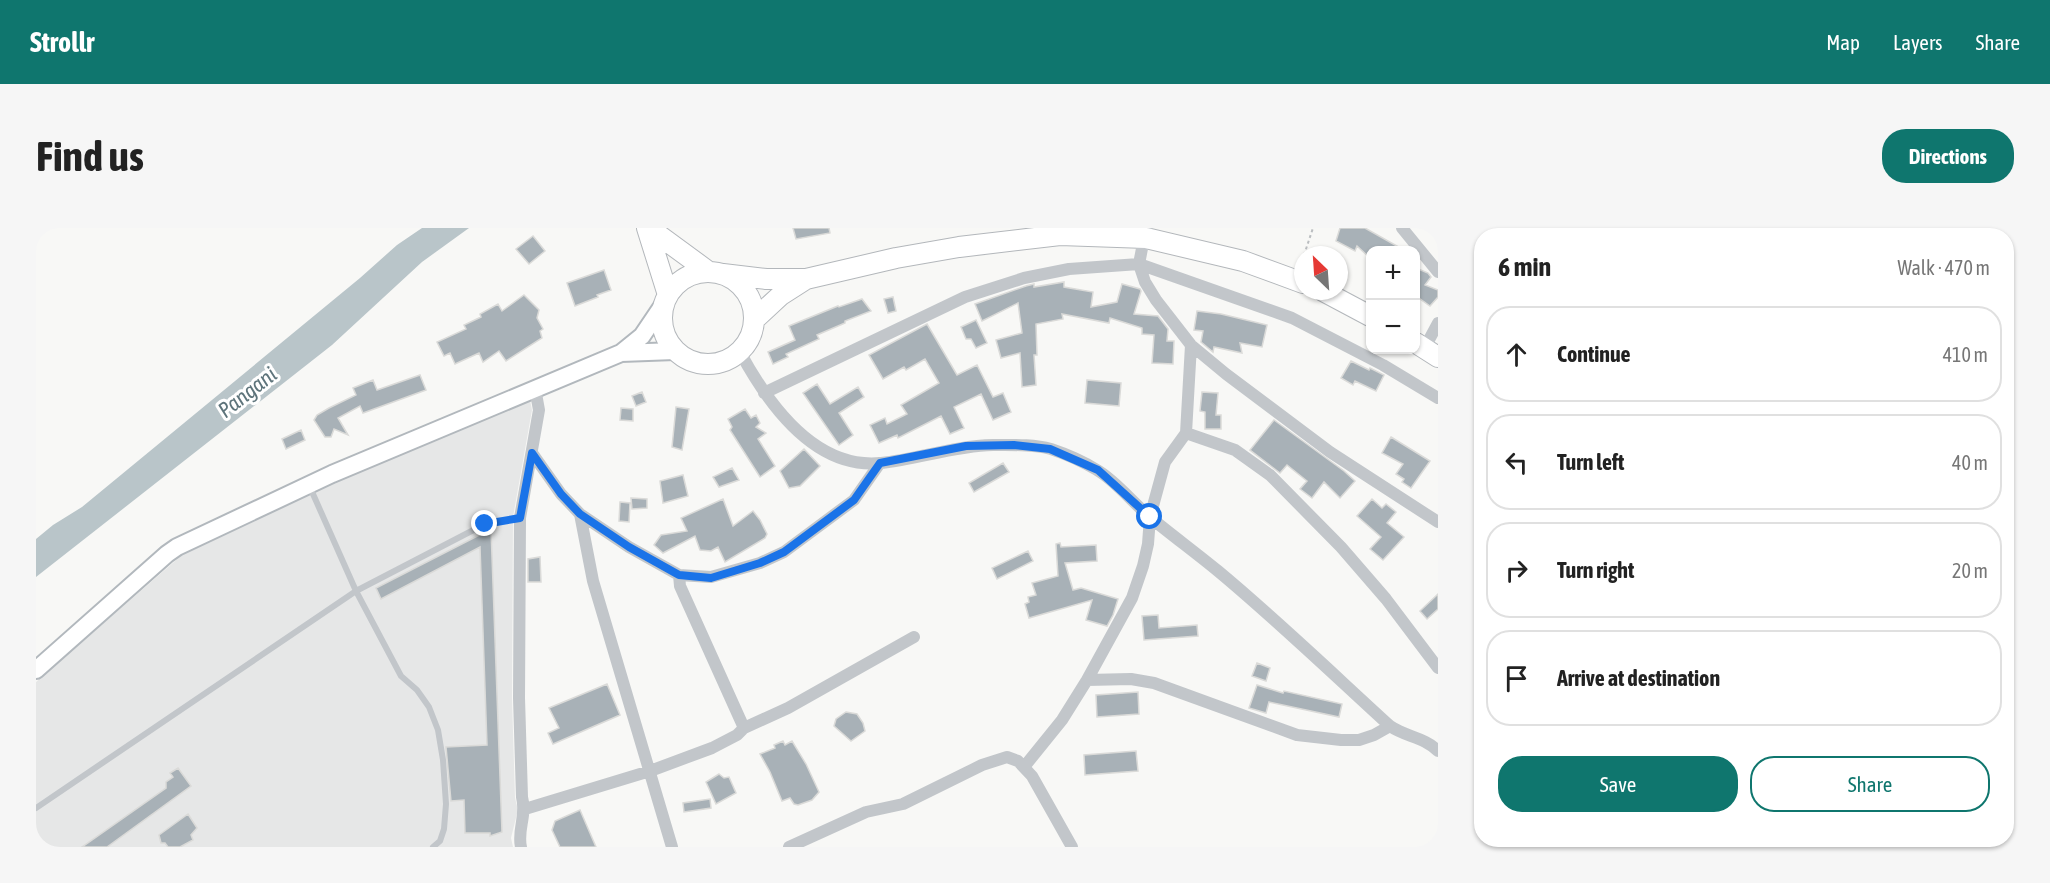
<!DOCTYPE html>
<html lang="en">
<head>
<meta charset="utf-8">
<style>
	body { margin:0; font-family:"Asap Condensed",sans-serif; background:#f6f6f6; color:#222 }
	.controls { position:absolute; right:18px; top:18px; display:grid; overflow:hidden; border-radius:12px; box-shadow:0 2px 4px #0004 }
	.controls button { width:54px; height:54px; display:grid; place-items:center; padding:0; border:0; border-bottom:2px solid #e0e0e0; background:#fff; color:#222; font:30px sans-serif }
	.compass { position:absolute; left:1258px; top:18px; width:54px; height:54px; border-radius:50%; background:#fff; box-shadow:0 2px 4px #0004; rotate:335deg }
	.stop { position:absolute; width:18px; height:18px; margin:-14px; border:4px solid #1a73e8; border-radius:50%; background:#fff }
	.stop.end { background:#1a73e8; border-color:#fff; box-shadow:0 2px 6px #0008 }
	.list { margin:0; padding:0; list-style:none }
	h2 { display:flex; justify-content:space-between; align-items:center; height:78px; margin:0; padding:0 24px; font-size:26px }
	h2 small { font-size:20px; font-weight:400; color:#767676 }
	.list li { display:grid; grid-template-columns:39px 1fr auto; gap:18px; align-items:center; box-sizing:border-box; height:96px; margin:0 12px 12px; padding:0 12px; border:2px solid #e0e0e0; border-radius:24px }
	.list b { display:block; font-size:22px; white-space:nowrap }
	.list em { font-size:20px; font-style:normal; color:#767676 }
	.actions { display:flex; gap:12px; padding:18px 24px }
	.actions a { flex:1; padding:14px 0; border:2px solid #0f766e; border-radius:24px; text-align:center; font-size:21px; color:#0f766e }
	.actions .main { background:#0f766e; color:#fff }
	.icon { flex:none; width:33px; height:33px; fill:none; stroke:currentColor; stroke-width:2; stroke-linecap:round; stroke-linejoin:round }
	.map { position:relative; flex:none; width:1402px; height:619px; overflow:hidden; border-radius:24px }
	header { display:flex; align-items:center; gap:36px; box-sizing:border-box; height:84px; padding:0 30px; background:#0f766e; color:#fff }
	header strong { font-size:28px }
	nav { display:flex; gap:33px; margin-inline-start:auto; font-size:21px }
	.intro { display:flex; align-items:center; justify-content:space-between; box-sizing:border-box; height:144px; padding:0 36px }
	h1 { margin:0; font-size:42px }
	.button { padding:15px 27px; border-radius:24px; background:#0f766e; color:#fff; font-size:21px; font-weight:700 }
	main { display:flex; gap:36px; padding:0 36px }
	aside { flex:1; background:#fff; border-radius:24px; box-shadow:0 2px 4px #0004 }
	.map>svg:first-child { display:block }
</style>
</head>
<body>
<header>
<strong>Strollr</strong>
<nav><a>Map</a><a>Layers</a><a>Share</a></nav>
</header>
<div class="intro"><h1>Find us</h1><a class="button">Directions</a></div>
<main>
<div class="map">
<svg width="1402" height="619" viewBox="0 0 1402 619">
	<rect width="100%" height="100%" fill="#f8f8f6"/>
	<!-- built -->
	<path fill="#e6e7e7" d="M494 172 496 182 477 289 476 470 479 570 482 582 475 610 477 619H0V454L146 327 300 254Z"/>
	<!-- water -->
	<path fill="#b9c5c9" d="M386 0H433L386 34 296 117 0 349V311L17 297 46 279 324 50 361 17Z"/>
	<!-- building -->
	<path fill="#a8b1b7" stroke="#dadad8" stroke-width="1.5" d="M757 0H793L794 5 760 11Z
		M1304 0H1329L1368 22H1335V31L1321 18 1319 23 1300 13Z
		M497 8 509 23 493 36 480 21Z
		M1380 40 1392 45 1395 49 1389 57 1402 62V69L1394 78 1380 68Z
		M568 42 575 62 561 67 562 69 539 78 531 55Z
		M1028 54V59L1057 64 1055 79 1081 74 1086 56 1104 61 1105 63 1098 86 1122 88 1132 101 1131 113H1138L1137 136 1116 135 1118 107 1106 106V100L1074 90 1073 95 1026 86 1027 91 1000 96 1001 127H998L1000 157 986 159 984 125 965 130 960 112 986 105 982 75 946 93 939 76 990 58 998 56V59Z
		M488 67 503 82 501 90 507 101 504 103 506 110 470 133 463 123 447 134 443 125 419 136 414 125 408 128 401 114 430 101 428 97 445 89 444 86 462 76 466 83Z
		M857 69 860 83 852 85 848 71Z
		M826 71 835 83 809 93V95L781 107 783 111 750 126 752 129 737 136 732 124 759 112 753 98 802 78 803 79Z
		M1161 83 1185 86 1231 97 1226 119 1204 115 1206 125 1178 119 1177 124 1165 114 1167 103 1158 102Z
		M940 92 951 115 940 120 935 111H930L925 99Z
		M891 96 921 147 941 137 957 169 967 165 975 184 957 192 945 166 918 179 928 200 914 206 905 188 862 210 861 207 843 215 834 197 849 190 851 196 871 186 865 177 903 155 889 131 870 142 868 139 847 151 833 127Z
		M1315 133 1333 142 1334 140 1348 147 1340 163 1319 153 1317 157 1305 150Z
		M384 147 390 162 327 185 324 178 302 190 312 207 298 201 295 209H289L278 192 281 187 293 180 320 167 317 160 337 152 341 162Z
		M1051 152 1085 155 1083 178 1049 175Z
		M781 156 794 176 822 159 828 169 803 185 817 207 803 217 767 165Z
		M606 164 610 174 600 178 596 168Z
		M1166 164 1182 165 1180 187H1185V201H1169V184L1164 183Z
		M640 179 653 181 646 222 636 219Z
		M585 180 597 181V193L584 192Z
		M709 181 715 190 720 187 724 195 720 199 730 205 722 211 739 238 724 249 694 202 696 199 692 191Z
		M1238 192 1308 243 1319 253 1304 270 1288 254 1276 270 1264 261 1271 253 1251 237 1244 245 1214 222Z
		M265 202 269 212 250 221 246 211Z
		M1355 209 1394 233 1375 260 1366 254 1368 251 1360 246 1367 236 1346 225Z
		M768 221 784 238 764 258 753 260 744 243Z
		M967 235 973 244 938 264 933 255Z
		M696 240 703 252 683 259 677 249Z
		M647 247 652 268 627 275 624 253Z
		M595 270 611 271V280L596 281Z
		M687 271 697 298 717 283 724 292 731 306 729 310 689 334 682 319 675 323 664 322 659 308 627 325 618 317 625 307 651 303 645 290Z
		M1336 271 1346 280 1350 276 1360 284 1351 295 1368 309 1347 332 1334 321 1345 309 1321 288Z
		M584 274 594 275 593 294 583 293Z
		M455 301 466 604 454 608V605H429L428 572 415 573 410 519 451 517 444 319 345 371 340 360Z
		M1024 315 1025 319 1060 317 1061 333 1029 335 1037 362 1045 360 1082 371 1077 387 1071 398 1050 392 1056 372 993 390 989 376 993 374 992 369 1000 367 996 355 1022 348 1020 316Z
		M992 323 997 333 961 351 956 340Z
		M504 329 505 354H492V331Z
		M1402 366V381L1391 391 1384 383Z
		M1122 387 1123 400 1161 397 1162 408 1108 412 1106 388Z
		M1221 435 1234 440 1230 453 1216 448Z
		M571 456 584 487 517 516 512 505 523 500 513 480Z
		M1221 457 1247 465 1248 463 1306 476 1303 489 1233 474 1230 485 1213 480Z
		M1102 464 1103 486 1061 489 1060 467Z
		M810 484 821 486 827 495 829 503 815 513 798 498 800 491Z
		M747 513 749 517 756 513 770 536 783 564 776 572 762 577 758 576 754 570 746 573 734 544 724 526 739 520 738 517Z
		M1100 523 1102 543 1049 547 1048 527Z
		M142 540 155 558 71 619H46L130 560V554L137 549 134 545Z
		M683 546 688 550 693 549 700 565 680 576 670 554Z
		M674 571 675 580 648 584 647 575Z
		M544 582 560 619H524L516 602 519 593Z
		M152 586 161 600 155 607 157 612 144 619H132L129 615H125L123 607Z"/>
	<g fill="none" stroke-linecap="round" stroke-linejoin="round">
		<defs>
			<path id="secondary" d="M585 125 639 123
				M0 442 131 326 141 319 296 246 585 125 606 108 629 74"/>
			<path id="trunk" d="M611 0 632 67
				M613 0 673 44
				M626 90a46 46 0 1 1 92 0a46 46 0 1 1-92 0Z
				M687 46 730 51H770L860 30 923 19 1024 7 1110 10 1207 33 1267 55
				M1287 63 1334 88
				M718 92 745 67 770 51
				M1380 115 1402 129"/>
		</defs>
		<!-- secondary casing -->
		<use href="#secondary" stroke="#b2b8bd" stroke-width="20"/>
		<!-- trunk casing -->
		<use href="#trunk" stroke="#b3b7bb" stroke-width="22"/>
		<!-- path -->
		<path stroke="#babdc0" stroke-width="2" stroke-dasharray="3 3" stroke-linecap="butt" d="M1268 27 1277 0"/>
		<!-- service -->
		<path stroke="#c2c6ca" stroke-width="6" d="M0 580 320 363 273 257
			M397 619 404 613 408 601 410 576 407 532 402 502 393 479 381 462 365 448 320 363 449 296 483 290"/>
		<!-- minor -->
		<path stroke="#c2c6ca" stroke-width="12" d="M1110 0 1103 36 1109 54 1120 72 1155 117 1190 146 1294 224 1402 294
			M1366 0 1402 44
			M1388 121 1402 95
			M704 124C731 174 778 242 845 235 883 231 917 218 957 217 975 217 997 216 1015 221 1030 226 1048 234 1061 242 1079 252 1098 276 1115 290 1137 308 1160 325 1182 343 1241 392 1297 446 1354 498 1370 509 1388 509 1402 523
			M728 165 929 69 988 50 1033 41 1103 36 1256 90 1347 137 1402 170
			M1150 205 1155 117
			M496 225 525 266 544 286 593 319 643 347 675 349 724 335 748 324 818 272 844 235
			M544 286 557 353 636 619
			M643 347 644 358 708 500
			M1051 452 1095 451 1118 455 1261 507 1305 512H1323L1338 507 1354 498
			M988 539 1026 492 1051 452 1096 370 1107 338 1112 316 1114 289 1129 234 1150 205 1199 222 1234 247 1305 319 1350 371 1402 440
			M489 581 614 543 676 520 701 507 708 500 752 480 878 409
			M485 619C481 601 491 589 486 569L483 470 484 290 503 182 499 160
			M753 619 830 584 867 576 946 537 971 529 982 533 996 548 1036 619"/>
		<!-- secondary -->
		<use href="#secondary" stroke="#fff" stroke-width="16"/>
		<!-- trunk -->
		<use href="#trunk" stroke="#fff" stroke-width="20"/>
	</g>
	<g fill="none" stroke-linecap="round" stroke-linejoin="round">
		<!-- route -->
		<path stroke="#1a73e8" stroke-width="8" d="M449 296 484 290 496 225 525 266 544 286 593 319 643 347 675 350 724 335 748 324 818 272 844 235 930 218 978 217 1014 221 1062 242 1114 289"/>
	</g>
	<g text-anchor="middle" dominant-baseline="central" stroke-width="6" stroke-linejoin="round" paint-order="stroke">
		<!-- water labels -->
		<g font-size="22" font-style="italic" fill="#5e747b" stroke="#fff">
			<text transform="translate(211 164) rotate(-38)">Pangani</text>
		</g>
	</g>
</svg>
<div class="controls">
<button>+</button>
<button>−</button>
</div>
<svg class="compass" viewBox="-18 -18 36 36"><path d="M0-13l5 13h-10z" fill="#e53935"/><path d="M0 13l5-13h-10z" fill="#767676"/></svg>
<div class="stop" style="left:1114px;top:289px"></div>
<div class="stop end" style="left:449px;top:296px"></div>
</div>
<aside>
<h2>6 min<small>Walk · 470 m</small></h2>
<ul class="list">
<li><svg class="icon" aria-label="ahead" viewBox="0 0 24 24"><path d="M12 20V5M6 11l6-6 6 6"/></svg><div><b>Continue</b></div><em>410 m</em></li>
<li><svg class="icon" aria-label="left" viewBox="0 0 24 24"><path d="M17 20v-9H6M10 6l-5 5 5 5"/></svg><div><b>Turn left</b></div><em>40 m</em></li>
<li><svg class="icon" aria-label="right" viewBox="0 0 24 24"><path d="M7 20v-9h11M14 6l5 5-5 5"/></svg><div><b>Turn right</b></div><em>20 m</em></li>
<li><svg class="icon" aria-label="arrive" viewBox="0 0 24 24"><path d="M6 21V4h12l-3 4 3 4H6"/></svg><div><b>Arrive at destination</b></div></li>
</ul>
<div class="actions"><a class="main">Save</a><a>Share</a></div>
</aside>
</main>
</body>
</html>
